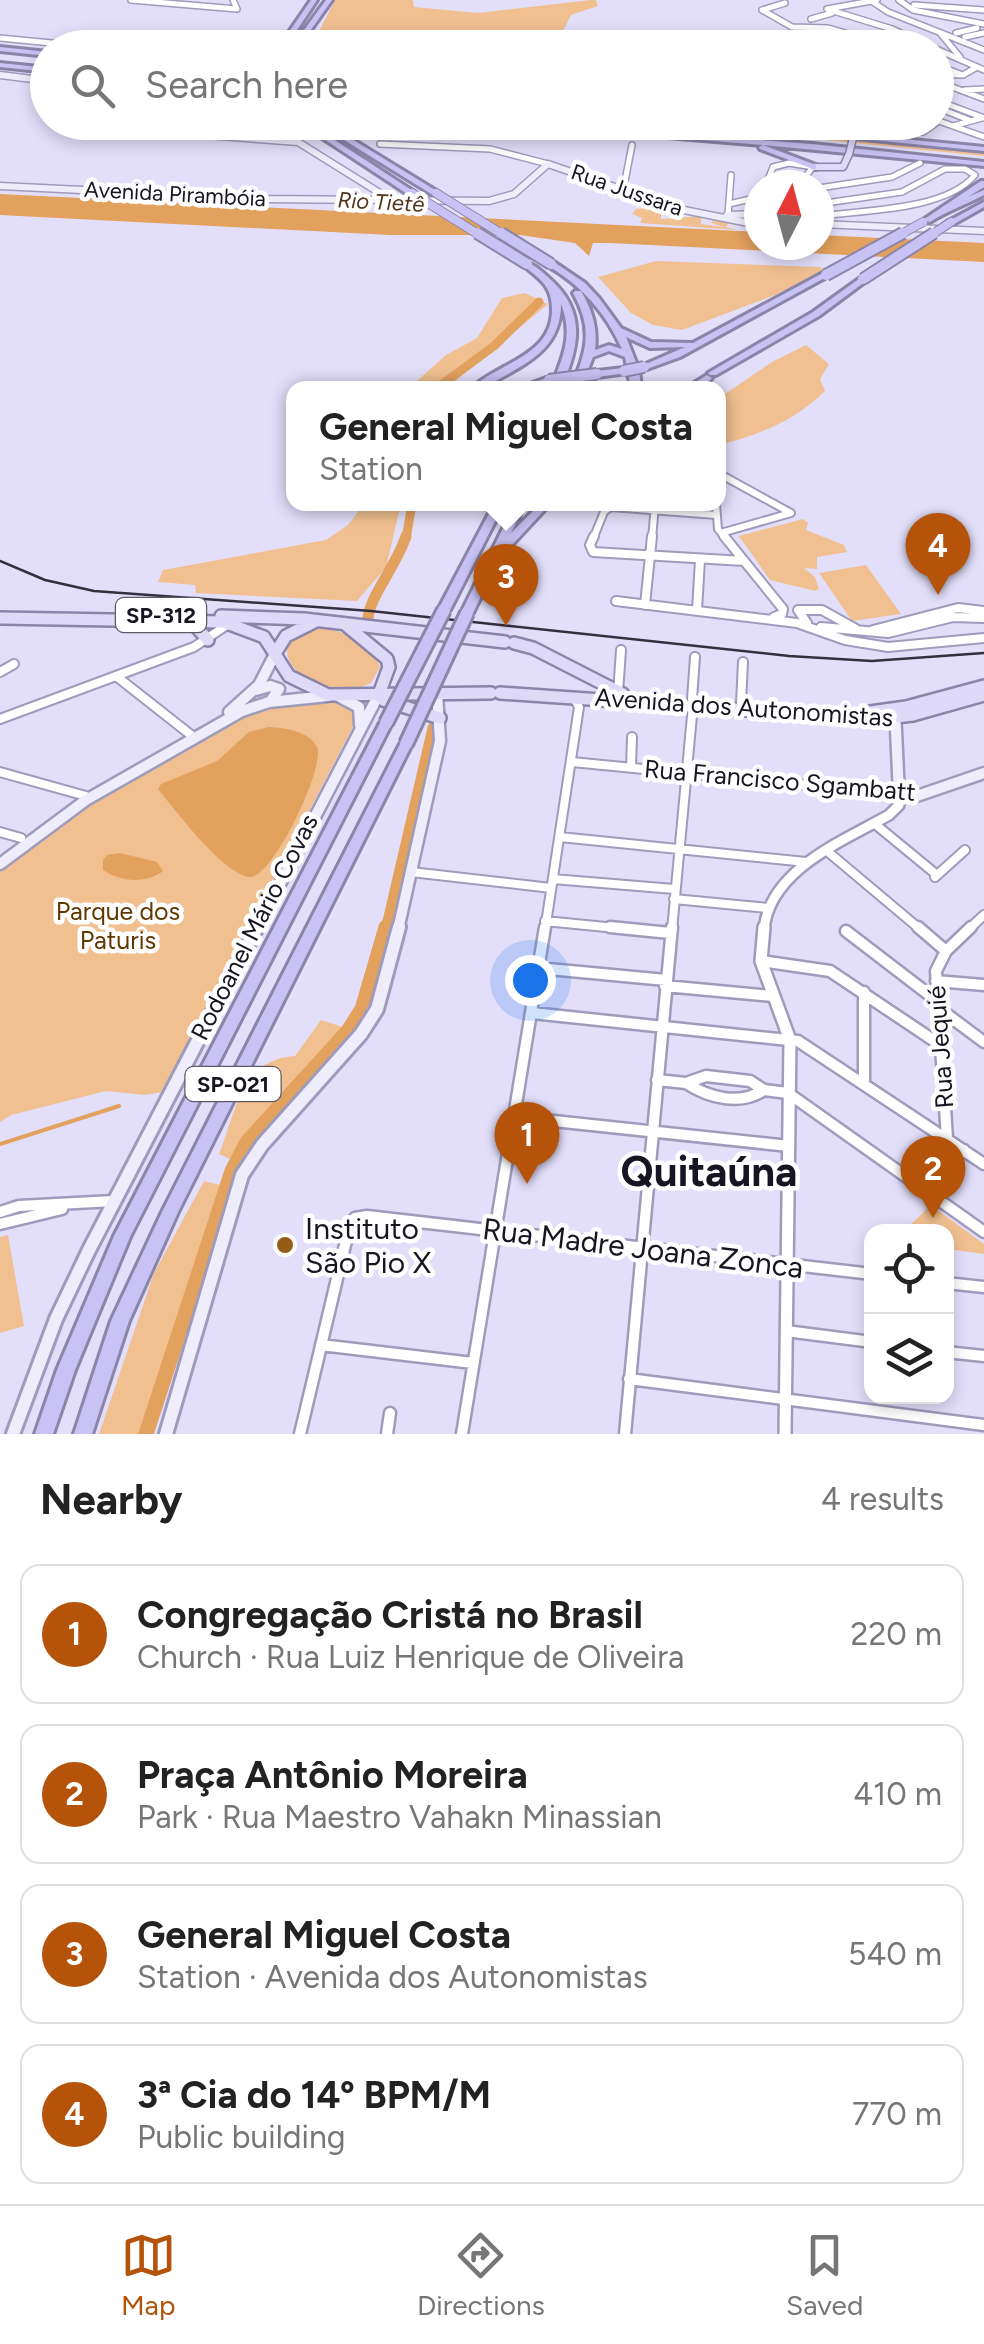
<!DOCTYPE html>
<html lang="en">
<head>
<meta charset="utf-8">
<style>
	body { margin:0; font-family:Figtree,sans-serif; background:#f6f6f6; color:#222 }
	.controls { position:absolute; right:30px; bottom:30px; display:grid; overflow:hidden; border-radius:20px; box-shadow:0 5px 15px #0003 }
	.controls button { width:90px; height:90px; display:grid; place-items:center; padding:0; border:0; border-bottom:2px solid #e0e0e0; background:#fff; color:#222; font:50px sans-serif }
	.compass { position:absolute; left:744px; top:170px; width:90px; height:90px; border-radius:50%; background:#fff; box-shadow:0 5px 15px #0003; rotate:6deg }
	.you { position:absolute; left:530px; top:980px; width:35px; height:35px; margin:-25px; border:8px solid #fff; border-radius:50%; background:#1a73e8; box-shadow:0 0 0 15px #1a73e833 }
	.badge { display:grid; place-items:center; width:65px; height:65px; border-radius:50%; background:#b45309; color:#fff; font-size:32px; font-weight:700 }
	.pin { position:absolute; translate:-50% -82px; filter:drop-shadow(0 2px 5px #0008) }
	.pin::after { content:''; position:absolute; top:52px; width:35px; height:30px; background:inherit; clip-path:polygon(0 0,100% 0,50% 100%) }
	.popup { position:absolute; left:286px; top:381px; width:440px; height:130px; box-sizing:border-box; display:grid; place-content:center; border-radius:20px; background:#fff; filter:drop-shadow(0 2px 8px #0005); font-size:32px; white-space:nowrap; color:#767676 }
	.popup b { font-size:38px; color:#222 }
	.popup::after { content:''; position:absolute; left:50%; top:100%; margin-left:-20px; border:20px solid transparent; border-top-color:#fff }
	.list { margin:0; padding:0; list-style:none }
	h2 { display:flex; justify-content:space-between; align-items:center; height:130px; margin:0; padding:0 40px; font-size:42px }
	h2 small { font-size:32px; font-weight:400; color:#767676 }
	.list li { display:grid; grid-template-columns:65px 1fr auto; gap:30px; align-items:center; box-sizing:border-box; height:140px; margin:0 20px 20px; padding:0 20px; border:2px solid #e0e0e0; border-radius:20px }
	.list b { display:block; font-size:38px; white-space:nowrap }
	.list p { margin:0; font-size:32px; white-space:nowrap; color:#767676 }
	.list em { font-size:32px; font-style:normal; color:#767676 }
	.icon { flex:none; width:55px; height:55px; fill:none; stroke:currentColor; stroke-width:2; stroke-linecap:round; stroke-linejoin:round }
	.map { position:relative; flex:none; width:984px; height:1434px; overflow:hidden }
	.search { position:absolute; background:#fff; box-shadow:0 5px 15px #0003; left:30px; right:30px; top:30px; height:110px; display:flex; align-items:center; gap:25px; box-sizing:border-box; padding:0 35px; border-radius:55px; color:#767676; font-size:38px }
	.sheet { height:770px; background:#fff }
	nav { display:flex; justify-content:space-around; align-items:center; box-sizing:border-box; height:140px; border-top:2px solid #e0e0e0; background:#fff; font-size:28px; color:#767676 }
	nav a { display:grid; justify-items:center; gap:5px }
	nav .on { color:#b45309 }
	.map>svg:first-child { display:block }
</style>
</head>
<body>
<div class="map">
<svg width="984" height="1434" viewBox="0 0 984 1434">
	<rect width="100%" height="100%" fill="#e3dffb"/>
	<!-- green -->
	<path fill="#f1c091" d="M335 0H413L414 7 478 13 591 0H596L598 6 571 15 563 31 555 34 427 32 360 47H311Z
		M655 123H691L977 150 984 151V156Z
		M663 206 679 211 661 214V219L701 216V224L725 227 711 223 713 220 729 222 726 227 737 230 640 223 642 218 632 214 636 209Z
		M656 261 820 267 825 270 775 295 682 330 653 325 631 313 598 277Z
		M525 293 548 304 447 388H409L446 355 477 338 502 298Z
		M806 345 829 364 820 379 825 391C793 422 761 434 719 445V398L772 362Z
		M364 504H401L386 567 357 601 196 593 195 585 158 582 163 570 326 540 348 525Z
		M803 519 808 523 806 530 844 545 847 552 817 557V569L804 568 815 577 819 589 815 591 770 580 739 536Z
		M866 565 901 614 852 621 819 573Z
		M327 628C346 632 373 649 380 667L371 683C314 711 240 636 327 628Z
		M326 700 342 702 357 713 356 721 163 1092 144 1095 106 1091 11 1115 0 1122V868L65 816 228 722 269 704Z
		M321 1020 343 1027 230 1159 219 1154C236 1112 241 1059 295 1056Z
		M204 1181 220 1185 141 1434H99L154 1273Z
		M931 1205 984 1244V1254L947 1249 946 1232 904 1231Z
		M8 1235 24 1326 0 1333V1237Z"/>
	<!-- water -->
	<path fill="#e3a15e" d="M0 194 759 232V245H819V235L984 243V262L610 243H593L589 256 575 243 520 235H390L0 215Z
		M269 727C285 728 309 731 317 747 326 766 273 878 250 877 224 875 176 811 158 789L161 784 217 761 249 732Z
		M120 853 157 862 163 871C146 884 121 882 103 870V860L107 855Z"/>
	<g fill="none" stroke-linecap="round" stroke-linejoin="round">
		<!-- stream -->
		<path stroke="#e3a15e" stroke-width="4" d="M0 1144 119 1106"/>
		<!-- river-far2 -->
		<path stroke="#e3a15e" stroke-width="9" d="M437 388 494 346 539 302
			M406 539 412 504"/>
		<!-- river-far1 -->
		<path stroke="#e3a15e" stroke-width="11" d="M368 619C368 599 398 563 406 536
			M386 930 433 728"/>
		<!-- river -->
		<path stroke="#e3a15e" stroke-width="15" d="M146 1434 232 1171 247 1142 348 1031 362 1009 386 927"/>
		<defs>
			<path id="minor-far3" d="M131 0 237 9 233 0
				M870 0 888 12 984 50
				M877 0 827 9 892 29 933 48
				M899 0 913 10 984 24
				M785 3 762 10 792 27 828 28 895 48
				M914 5 984 10
				M811 19 832 13
				M940 33 960 57
				M956 33 977 28
				M965 37 984 33
				M0 38 103 48
				M839 45 860 48
				M811 48H818
				M936 49 984 70
				M936 65 960 74
				M936 74 963 75 977 67
				M947 85 984 99
				M964 90 984 89
				M936 100 984 118
				M936 107 969 120
				M936 120 984 137
				M893 122 895 129
				M857 124 869 122
				M953 126 982 118
				M923 132 939 121
				M380 144 490 149 548 164
				M766 185 773 167 789 163 813 167 805 177 806 185
				M619 188 625 181 632 145
				M819 188 892 177 920 163
				M729 204 759 197
				M819 204 902 192 945 169H965L975 175C945 211 863 210 819 216
				M728 215 731 175"/>
			<path id="minor-far2" d="M718 473 791 513 721 533
				M716 504 718 529 726 539
				M611 507 716 515
				M593 539 604 512 614 504
				M652 539 655 504"/>
			<path id="minor-far1" d="M594 536 590 545 593 552 744 561
				M724 536 783 609 782 614 774 617
				M616 601 797 623 845 640 888 647 984 638
				M645 605 652 536
				M697 610 700 560
				M807 623 798 610H822L856 629
				M821 627 888 633 953 617 984 618
				M873 630 958 608 984 611
				M0 672 14 664
				M116 676 191 735
				M618 693 621 650
				M692 699 695 657
				M741 703 743 662
				M0 719 194 647 230 623
				M572 762 899 794
				M631 767 632 737
				M0 772 86 796
				M875 824 937 875
				M0 832 21 838
				M560 837 806 862
				M827 851 921 930
				M411 872 551 888
				M935 877 965 850
				M553 879 674 889
				M674 899 768 908
				M545 921 636 930
				M545 930 579 707 575 700
				M672 930 693 705
				M968 930 984 915"/>
			<path id="minor" d="M610 927 670 933
				M918 927 946 951
				M846 931 936 1000
				M761 961 830 971 939 1044
				M538 968 666 980
				M936 981 984 985
				M665 986 773 996
				M864 992V1081
				M937 1007 984 1042
				M532 1013 798 1041 984 1164
				M657 1080 686 1083 706 1076 750 1081 764 1090 788 1093 984 1232
				M686 1083C709 1098 740 1106 764 1090
				M516 1117 789 1146
				M947 1138 936 971 946 951 971 927
				M922 1188 964 1150
				M0 1212 19 1206 114 1201
				M0 1224 62 1209
				M946 1283 984 1287
				M786 1331 872 1342
				M321 1345 473 1363
				M946 1352 984 1356
				M629 1379 984 1425
				M300 1434 350 1224 355 1218 367 1216 872 1274
				M387 1434 390 1413
				M462 1434 545 927
				M625 1434 672 927"/>
			<path id="tertiary-far1" d="M764 930C769 870 843 841 889 815L899 805V794"/>
			<path id="tertiary" d="M764 927 761 961 790 1040 785 1434"/>
			<path id="secondary-far2" d="M0 75 48 81
				M180 122 176 129 180 133 298 142 383 195
				M0 186 264 199 489 201 514 194 548 164 679 209 759 225
				M727 215 759 214
				M819 224 984 231"/>
			<path id="secondary-far1" d="M256 690 270 686 279 689 270 702
				M338 696 359 707 360 725
				M895 709 899 794 917 796 984 773
				M229 712 259 685 276 652
				M0 864 86 800 242 711 269 702 328 696
				M256 930 379 694
				M398 930 440 741 437 693"/>
			<path id="secondary" d="M13 1434 56 1319 89 1250 257 927
				M166 1434 242 1175 262 1145 361 1034 377 1009 399 927"/>
			<path id="primary-far1" d="M813 167H843L849 154"/>
			<path id="primary" d="M221 616 304 619 505 642
				M0 618 224 622 264 637 289 676 328 695 491 693
				M191 621 208 640
				M347 626 387 659 389 667 379 694 383 700 440 718
				M514 643 533 648 623 694
				M276 652 286 636 314 622
				M500 693 877 719 913 715 984 695
				M870 712 906 707 984 686"/>
			<path id="motorway" d="M311 0H317L285 48H278Z
				M326 0H332L298 48H291Z
				M0 47 48 52V56L0 51Z
				M0 63 48 68V72L0 67Z
				M298 122H307L416 193 409 195Z
				M315 122H324L440 193 433 195Z
				M487 122H527L812 144 984 162V166L763 145 816 165V169H813L760 149 759 147 763 145Z
				M629 122H660L743 131 747 133 743 135Z
				M730 122 984 147V151L733 126H730Z
				M981 181H984V187L968 197 984 190V195C965 205 947 211 930 222L923 220Z
				M984 202V207L954 224 947 222Z
				M524 262C535 264 541 271 550 279 587 312 579 347 561 388H551C562 358 574 337 561 304 561 353 520 366 483 388H472C498 363 552 356 552 310 552 286 541 280 524 266Z
				M548 262H554L585 283 599 298 621 328 651 342 693 343 823 273 830 275 680 357 647 369 644 370 639 367 685 347 650 348 626 337 639 370 641 388H631L625 357 609 351 593 357 581 388H571C586 352 594 330 573 293L575 291H581C592 310 598 328 595 350L609 345 622 349C606 313 582 286 548 266Z
				M863 276 866 277V281L819 316 716 375H710L708 373 813 312Z
				M624 368 627 369V373L597 377 592 374 597 371Z
				M707 375 712 378 710 380 697 388H686Z
				M549 377 552 378V382L532 388H519Z
				M494 504H504L450 610 444 613 440 612 438 610Z
				M515 504H525L511 533 540 504H550L511 546 505 547 473 613 467 616 463 615 461 613Z
				M386 719 392 723 130 1237 75 1370 53 1434H35L57 1370 114 1236 380 723Z
				M406 740 412 744 178 1212 129 1321 92 1434H74L111 1321 162 1212 400 744Z"/>
		</defs>
		<!-- minor-far3 casing -->
		<use href="#minor-far3" stroke="#9f9bbc" stroke-width="8"/>
		<!-- minor-far2 casing -->
		<use href="#minor-far2" stroke="#9f9bbc" stroke-width="10"/>
		<!-- minor-far1 casing -->
		<use href="#minor-far1" stroke="#9f9bbc" stroke-width="12"/>
		<!-- minor casing -->
		<use href="#minor" stroke="#9f9bbc" stroke-width="15"/>
		<!-- tertiary-far1 casing -->
		<use href="#tertiary-far1" stroke="#9f9bbc" stroke-width="14"/>
		<!-- tertiary casing -->
		<use href="#tertiary" stroke="#9f9bbc" stroke-width="16"/>
		<!-- secondary-far2 casing -->
		<use href="#secondary-far2" stroke="#9f9bbc" stroke-width="9"/>
		<!-- secondary-far1 casing -->
		<use href="#secondary-far1" stroke="#9f9bbc" stroke-width="15"/>
		<!-- secondary casing -->
		<use href="#secondary" stroke="#9f9bbc" stroke-width="18"/>
		<!-- primary-far1 casing -->
		<use href="#primary-far1" stroke="#8b85aa" stroke-width="9"/>
		<!-- primary casing -->
		<use href="#primary" stroke="#8b85aa" stroke-width="16"/>
		<!-- motorway casing -->
		<use href="#motorway" stroke="#8b85aa" stroke-width="6"/>
		<!-- minor-far3 -->
		<use href="#minor-far3" stroke="#fff" stroke-width="5"/>
		<!-- minor-far2 -->
		<use href="#minor-far2" stroke="#fff" stroke-width="6"/>
		<!-- minor-far1 -->
		<use href="#minor-far1" stroke="#fff" stroke-width="8"/>
		<!-- minor -->
		<use href="#minor" stroke="#fff" stroke-width="10"/>
		<!-- tertiary-far1 -->
		<use href="#tertiary-far1" stroke="#fff" stroke-width="9"/>
		<!-- tertiary -->
		<use href="#tertiary" stroke="#fff" stroke-width="11"/>
		<!-- secondary-far2 -->
		<use href="#secondary-far2" stroke="#efedfc" stroke-width="6"/>
		<!-- secondary-far1 -->
		<use href="#secondary-far1" stroke="#efedfc" stroke-width="10"/>
		<!-- secondary -->
		<use href="#secondary" stroke="#efedfc" stroke-width="12"/>
		<!-- primary-far1 -->
		<use href="#primary-far1" stroke="#dfdaf8" stroke-width="6"/>
		<!-- primary -->
		<use href="#primary" stroke="#dfdaf8" stroke-width="11"/>
		<!-- motorway -->
		<use href="#motorway" fill="#c9c2f4" fill-rule="evenodd"/>
		<!-- rail -->
		<path stroke="#32303e" stroke-width="2.5" d="M0 561 45 580 94 591 371 611 789 656 872 661 984 653"/>
		<defs>
			<path id="primary-bridge" d="M849 154 856 126"/>
			<path id="motorway-bridge-far2" d="M412 193 481 236
				M436 193 505 236
				M898 236 923 222
				M930 236 951 222"/>
			<path id="motorway-bridge-far1" d="M477 233 527 264
				M501 233 551 264
				M826 275 903 233
				M863 279 934 233
				M624 371 644 367
				M549 380 597 374"/>
			<path id="motorway-bridge" d="M386 723 444 610
				M406 744 467 613"/>
		</defs>
		<!-- primary-bridge casing -->
		<use href="#primary-bridge" stroke="#8b85aa" stroke-width="9" stroke-linecap="butt"/>
		<!-- motorway-bridge-far2 casing -->
		<use href="#motorway-bridge-far2" stroke="#8b85aa" stroke-width="10" stroke-linecap="butt"/>
		<!-- motorway-bridge-far1 casing -->
		<use href="#motorway-bridge-far1" stroke="#8b85aa" stroke-width="14" stroke-linecap="butt"/>
		<!-- motorway-bridge casing -->
		<use href="#motorway-bridge" stroke="#8b85aa" stroke-width="18" stroke-linecap="butt"/>
		<!-- primary-bridge -->
		<use href="#primary-bridge" stroke="#dfdaf8" stroke-width="6"/>
		<!-- motorway-bridge-far2 -->
		<use href="#motorway-bridge-far2" stroke="#c9c2f4" stroke-width="8"/>
		<!-- motorway-bridge-far1 -->
		<use href="#motorway-bridge-far1" stroke="#c9c2f4" stroke-width="10"/>
		<!-- motorway-bridge -->
		<use href="#motorway-bridge" stroke="#c9c2f4" stroke-width="12"/>
	</g>
	<!-- markers -->
	<circle fill="#955c17" stroke="#fff" stroke-width="4" cx="285" cy="1245" r="10"/>
	<g text-anchor="middle" dominant-baseline="central" stroke-width="9" stroke-linejoin="round" paint-order="stroke">
		<!-- far-street labels -->
		<g font-size="22" fill="#171521" stroke="#fff">
			<text transform="translate(627 190) rotate(19)">Rua Jussara</text>
			<text transform="translate(175 194) rotate(3)">Avenida Pirambóia</text>
		</g>
		<!-- far-water labels -->
		<g font-size="22" font-style="italic" fill="#503518" stroke="#fff">
			<text transform="translate(381 202) rotate(3)">Rio Tietê</text>
		</g>
		<!-- shield labels -->
		<g fill="#fff" stroke="#5d5b64" stroke-width="2.5">
			<rect x="116" y="598" width="90" height="34" rx="8"/>
			<rect x="185.5" y="1067" width="95" height="34" rx="8"/>
		</g>
		<g font-size="22" font-weight="bold" fill="#171521">
			<text x="161" y="615">SP-312</text>
			<text x="233" y="1084">SP-021</text>
		</g>
		<!-- street labels -->
		<g font-size="25" fill="#171521" stroke="#fff">
			<text transform="translate(744 707) rotate(4)">Avenida dos Autonomistas</text>
			<text transform="translate(780 780) rotate(5)">Rua Francisco Sgambatt</text>
			<text transform="translate(254 927) rotate(-63)">Rodoanel Mário Covas</text>
			<text transform="translate(940 1047) rotate(-94)">Rua Jequié</text>
		</g>
		<!-- park labels -->
		<g font-size="25" fill="#613700" stroke="#fff">
			<text x="118" y="911">Parque dos<tspan x="118" dy="29">Paturis</tspan></text>
		</g>
		<!-- near-poi labels -->
		<g font-size="30" fill="#171521" stroke="#fff" text-anchor="start">
			<text x="305" y="1228">Instituto<tspan x="305" dy="34">São Pio X</tspan></text>
		</g>
		<!-- near-street labels -->
		<g font-size="30" fill="#171521" stroke="#fff">
			<text transform="translate(643 1248) rotate(7)">Rua Madre Joana Zonca</text>
		</g>
		<!-- near-district labels -->
		<g font-size="42" font-weight="bold" fill="#171521" stroke="#fff">
			<text x="709" y="1171">Quitaúna</text>
		</g>
	</g>
</svg>
<div class="controls">
<button><svg class="icon" aria-label="locate" viewBox="0 0 24 24"><circle cx="12" cy="12" r="6"/><path d="M12 2v4M12 18v4M2 12h4M18 12h4"/></svg></button>
<button><svg class="icon" aria-label="layers" viewBox="0 0 24 24"><path d="M12 4l9 5-9 5-9-5zM3 14l9 5 9-5"/></svg></button>
</div>
<svg class="compass" viewBox="-18 -18 36 36"><path d="M0-13l5 13h-10z" fill="#e53935"/><path d="M0 13l5-13h-10z" fill="#767676"/></svg>
<div class="you"></div>
<div class="pin badge" style="left:527px;top:1184px">1</div>
<div class="pin badge" style="left:933px;top:1218px">2</div>
<div class="pin badge" style="left:506px;top:626px">3</div>
<div class="popup"><b>General Miguel Costa</b>Station</div>
<div class="pin badge" style="left:938px;top:595px">4</div>
<div class="search"><svg class="icon" aria-label="search" viewBox="0 0 24 24"><circle cx="10" cy="10" r="6"/><path d="M15 15l6 6"/></svg>Search here</div>
</div>
<section class="sheet">
<h2>Nearby<small>4 results</small></h2>
<ul class="list">
<li><span class="badge">1</span><div><b>Congregação Cristá no Brasil</b><p>Church · Rua Luiz Henrique de Oliveira</p></div><em>220 m</em></li>
<li><span class="badge">2</span><div><b>Praça Antônio Moreira</b><p>Park · Rua Maestro Vahakn Minassian</p></div><em>410 m</em></li>
<li><span class="badge">3</span><div><b>General Miguel Costa</b><p>Station · Avenida dos Autonomistas</p></div><em>540 m</em></li>
<li><span class="badge">4</span><div><b>3ª Cia do 14º BPM/M</b><p>Public building</p></div><em>770 m</em></li>
</ul>
</section>
<nav>
<a class="on"><svg class="icon" aria-label="map" viewBox="0 0 24 24"><path d="M3 6l6-2 6 2 6-2v14l-6 2-6-2-6 2zM9 4v14M15 6v14"/></svg>Map</a>
<a><svg class="icon" aria-label="directions" viewBox="0 0 24 24"><path d="M12 3l9 9-9 9-9-9zM9 14v-3h6M13 9l2 2-2 2"/></svg>Directions</a>
<a><svg class="icon" aria-label="saved" viewBox="0 0 24 24"><path d="M7 4h10v16l-5-4-5 4z"/></svg>Saved</a>
</nav>
</body>
</html>
